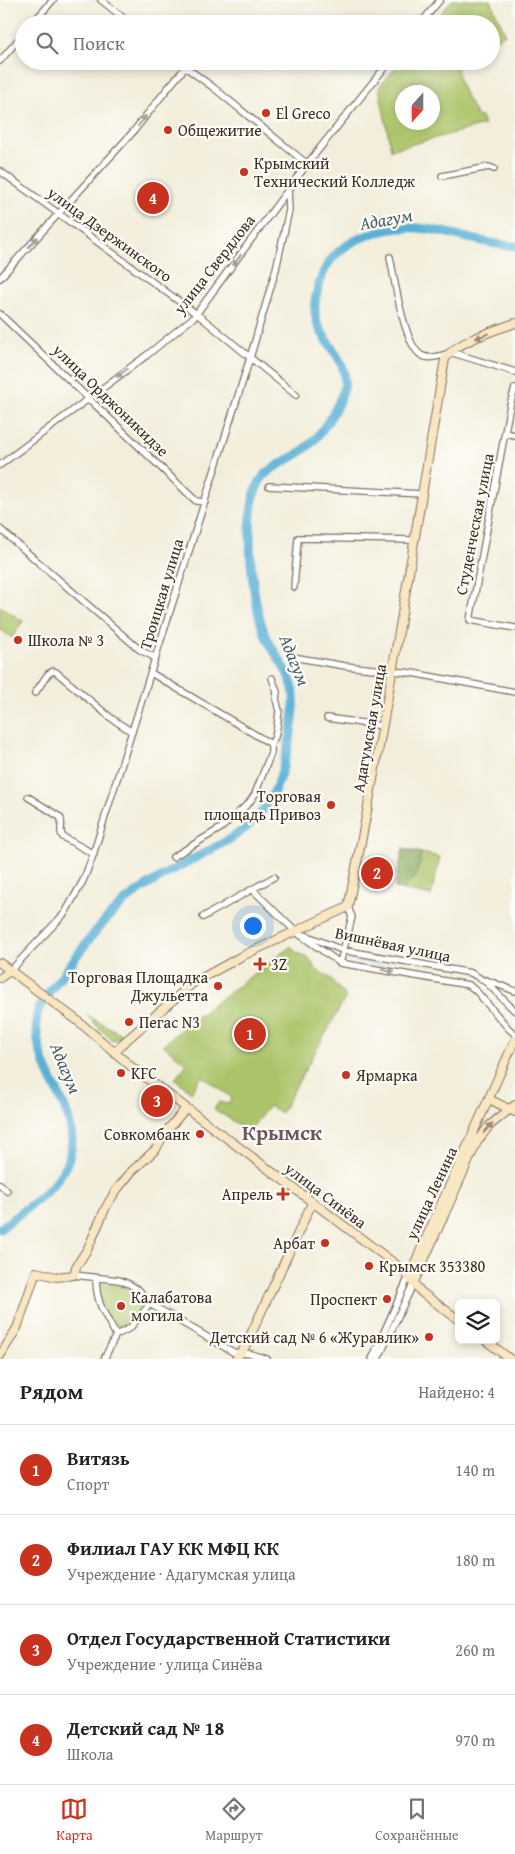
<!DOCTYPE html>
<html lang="ru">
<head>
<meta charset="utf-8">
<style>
	body { margin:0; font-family:"Gentium Book Plus",serif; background:#f6f6f6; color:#202124 }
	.controls { position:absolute; right:15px; bottom:15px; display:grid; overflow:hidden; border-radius:8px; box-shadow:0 2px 8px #0003 }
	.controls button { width:45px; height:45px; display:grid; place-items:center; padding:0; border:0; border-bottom:1px solid #e0e0e0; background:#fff; color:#202124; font:25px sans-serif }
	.compass { position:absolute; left:395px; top:85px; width:45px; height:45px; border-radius:50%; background:#fff; box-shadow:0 2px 8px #0003; rotate:201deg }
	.you { position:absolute; left:252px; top:925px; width:18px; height:18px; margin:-12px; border:4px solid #fff; border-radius:50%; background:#1a73e8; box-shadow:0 0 0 8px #1a73e833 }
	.badge { display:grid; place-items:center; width:32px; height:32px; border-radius:50%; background:#c8321e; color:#fff; font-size:16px; font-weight:700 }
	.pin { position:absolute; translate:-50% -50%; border:2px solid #fff; box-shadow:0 1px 5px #0006 }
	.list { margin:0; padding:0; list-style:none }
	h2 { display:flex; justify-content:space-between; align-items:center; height:65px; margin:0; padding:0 20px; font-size:21px }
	h2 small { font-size:16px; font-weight:400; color:#757577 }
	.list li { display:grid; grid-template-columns:32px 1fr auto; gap:15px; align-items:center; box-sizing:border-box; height:90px; padding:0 20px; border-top:1px solid #e0e0e0 }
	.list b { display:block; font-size:19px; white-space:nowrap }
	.list p { margin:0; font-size:16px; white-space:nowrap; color:#757577 }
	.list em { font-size:16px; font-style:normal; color:#757577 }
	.icon { flex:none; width:28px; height:28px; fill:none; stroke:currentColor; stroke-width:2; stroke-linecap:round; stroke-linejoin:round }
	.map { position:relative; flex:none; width:515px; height:1359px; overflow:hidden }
	.search { position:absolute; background:#fff; box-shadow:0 2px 8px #0003; left:15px; right:15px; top:15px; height:55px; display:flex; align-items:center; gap:12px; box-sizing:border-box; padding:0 18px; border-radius:28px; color:#757577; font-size:19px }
	.sheet { height:425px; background:#fff }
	nav { display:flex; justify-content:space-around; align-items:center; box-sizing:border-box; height:70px; border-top:1px solid #e0e0e0; background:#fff; font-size:14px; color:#757577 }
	nav a { display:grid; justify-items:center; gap:2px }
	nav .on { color:#c8321e }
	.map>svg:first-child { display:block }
</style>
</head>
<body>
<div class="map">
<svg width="515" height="1359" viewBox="0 0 515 1359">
	<rect width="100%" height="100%" fill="#fdfcf7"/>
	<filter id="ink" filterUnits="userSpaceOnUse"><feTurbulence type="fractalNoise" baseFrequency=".02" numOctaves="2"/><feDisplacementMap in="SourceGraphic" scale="10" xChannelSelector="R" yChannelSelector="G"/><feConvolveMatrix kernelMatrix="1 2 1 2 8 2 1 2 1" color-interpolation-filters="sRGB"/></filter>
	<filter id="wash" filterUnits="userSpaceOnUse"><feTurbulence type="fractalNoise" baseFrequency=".0096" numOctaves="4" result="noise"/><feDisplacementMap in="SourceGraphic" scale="20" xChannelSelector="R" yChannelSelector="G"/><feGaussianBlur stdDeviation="1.12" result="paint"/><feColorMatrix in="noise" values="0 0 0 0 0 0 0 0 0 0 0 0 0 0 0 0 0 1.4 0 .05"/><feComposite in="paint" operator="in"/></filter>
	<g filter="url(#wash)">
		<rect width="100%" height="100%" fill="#f3eedb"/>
		<!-- green -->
		<path fill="#acc469" stroke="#747744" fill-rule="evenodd" d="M452 0H490L506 34 491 41V24H432Z
			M401 61H459C453 79 469 100 477 116L481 117 484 125 391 150 379 87ZM402 92H432V122H402Z
			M0 606 23 621 12 638 0 629Z
			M403 849 440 857 431 896 395 888Z
			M291 946 296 952 311 960 315 969 329 977 346 997 281 1113 269 1106 250 1130 246 1128 245 1129 214 1109 219 1102 228 1104 232 1098 202 1076 191 1092 175 1079 187 1064 163 1045 185 1026Z
			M85 1014 121 1034 122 1037 114 1040 110 1039Z
			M100 1283C117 1284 138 1287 144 1306 135 1313 132 1323 121 1329L110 1322 103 1309 97 1286Z"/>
		<!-- forest -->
		<path fill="#89aa5d" stroke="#626a3e" d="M403 849 422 853 420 859 421 863 418 867 416 877 407 883 404 890 395 888Z"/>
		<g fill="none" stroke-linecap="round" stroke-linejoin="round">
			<!-- stream -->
			<path stroke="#59b0d6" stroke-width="1" d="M348 960 452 977 472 982 513 1026"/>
			<!-- river -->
			<path stroke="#59b0d6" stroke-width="9" d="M0 1229C19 1213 48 1195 61 1174 95 1123 39 1082 37 1032 36 1025 36 1017 38 1011 43 999 53 987 61 977 81 950 102 920 128 899 141 889 155 881 169 872 206 850 251 837 272 796 284 773 298 715 293 689 289 669 273 654 265 634 252 602 247 540 252 505 259 464 278 470 306 448 319 438 338 408 343 391 352 363 326 346 317 323 312 307 316 292 322 276 336 237 390 224 427 229 457 233 484 245 515 246"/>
		</g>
	</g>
	<g filter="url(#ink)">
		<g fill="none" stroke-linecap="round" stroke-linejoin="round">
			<defs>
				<path id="street" d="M101 0 131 24
					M32 24 53 0
					M420 24 440 0
					M0 61 24 33
					M177 61 214 88 307 164
					M0 171 202 318 296 395
					M442 176 489 167 494 169
					M390 257C394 277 404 345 421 355 428 360 439 356 447 354
					M0 278 133 132 168 88 185 68
					M0 314 196 501 205 502
					M450 352 515 372
					M515 388 510 405 470 620 515 628
					M505 433 515 435
					M0 465 147 355 194 317 307 164 390 61
					M269 486 422 494
					M0 529 140 650 156 658
					M294 587 298 538 414 540
					M293 657 345 666 412 673 515 692
					M151 673 271 744
					M35 693 48 674 53 671 56 672 111 718 132 732
					M327 718 383 726
					M28 797 60 817C64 823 58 831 63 837L94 854
					M173 857 221 828 249 803 255 794 271 753V744L275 737 277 727 279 711 276 699 277 692 272 678
					M253 890 296 932 340 963 469 985 477 992 509 1029 515 1034
					M203 917 274 877
					M305 935 342 950 471 973 486 982 515 1011
					M340 963 352 917 348 907
					M10 971 65 913 83 881 92 858 250 358 276 269 289 210 288 189
					M486 980 515 991
					M0 1184 7 1191
					M74 1275 119 1280 129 1284 139 1290 150 1304 233 1352 251 1354 267 1359
					M96 1278C96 1304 105 1314 116 1335
					M104 1359 116 1335 130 1328 150 1304
					M372 1359 409 1276
					M378 1359 414 1282"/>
				<path id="secondary" d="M0 963 78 1021 133 1068 402 1269 421 1292 459 1320
					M0 978 10 971
					M115 1053 122 1044 193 983 242 956 348 907C386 725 413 542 445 359 454 342 497 330 515 323
					M489 1099 515 1112
					M409 1276 515 1040
					M414 1282 477 1142 489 1126 515 1105
					M485 1340 510 1359
					M0 1356 17 1328 36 1272 56 1277 74 1275 76 1267 88 1248 106 1207 115 1192 132 1171 156 1149 164 1134 186 1108
					M236 1359 245 1347 312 1203"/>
			</defs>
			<!-- street casing -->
			<use href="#street" stroke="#7b6f60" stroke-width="8"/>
			<!-- secondary casing -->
			<use href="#secondary" stroke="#7b6f60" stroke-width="10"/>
			<!-- street -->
			<use href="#street" stroke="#fff" stroke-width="5.5"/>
			<!-- secondary -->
			<use href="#secondary" stroke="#f9e7c3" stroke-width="8"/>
		</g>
		<!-- one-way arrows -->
		<defs><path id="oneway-solid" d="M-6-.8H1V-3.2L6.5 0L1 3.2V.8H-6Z" transform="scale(1.25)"/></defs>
		<g fill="#a79f9a">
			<use href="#oneway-solid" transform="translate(142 121) rotate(-52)"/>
			<use href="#oneway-solid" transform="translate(33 242) rotate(-48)"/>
			<use href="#oneway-solid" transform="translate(237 260) rotate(126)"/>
			<use href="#oneway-solid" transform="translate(122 373) rotate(143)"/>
			<use href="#oneway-solid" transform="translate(388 971) rotate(9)"/>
		</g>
		<g fill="#9a8870">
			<use href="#oneway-solid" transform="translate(482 336) rotate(158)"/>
			<use href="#oneway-solid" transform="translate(488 1128) rotate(-48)"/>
		</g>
	</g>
	<!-- markers -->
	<g fill="#c8321e" stroke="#fdfcf7" stroke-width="2">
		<circle cx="266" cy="113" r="5"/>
		<circle cx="168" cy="130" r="5"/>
		<circle cx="244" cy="172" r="5"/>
		<circle cx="18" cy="640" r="5"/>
		<circle cx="331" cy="805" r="5"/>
		<path d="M257.5 956.5h5v5h5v5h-5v5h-5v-5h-5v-5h5z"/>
		<circle cx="218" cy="986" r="5"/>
		<circle cx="129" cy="1022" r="5"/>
		<circle cx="121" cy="1073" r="5"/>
		<circle cx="346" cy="1075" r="5"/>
		<circle cx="200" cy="1134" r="5"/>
		<path d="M280.5 1186.5h5v5h5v5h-5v5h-5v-5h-5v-5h5z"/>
		<circle cx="325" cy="1243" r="5"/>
		<circle cx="369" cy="1266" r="5"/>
		<circle cx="387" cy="1299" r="5"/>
		<circle cx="121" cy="1306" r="5"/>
		<circle cx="429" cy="1337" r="5"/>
	</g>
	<g text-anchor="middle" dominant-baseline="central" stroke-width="4.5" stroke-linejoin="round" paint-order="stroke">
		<!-- poi labels -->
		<g font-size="16" fill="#3b2a1e" stroke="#fdfcf7" text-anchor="start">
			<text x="276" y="113">El Greco</text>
			<text x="178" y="130">Общежитие</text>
			<text x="254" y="163">Крымский<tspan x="254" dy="18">Технический Колледж</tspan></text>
			<text x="28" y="640">Школа № 3</text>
			<text x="321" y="796" text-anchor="end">Торговая<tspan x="321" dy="18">площадь Привоз</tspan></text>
			<text x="271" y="964">3Z</text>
			<text x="208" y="977" text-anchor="end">Торговая Площадка<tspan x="208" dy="18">Джульетта</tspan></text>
			<text x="139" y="1022">Пегас N3</text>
			<text x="131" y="1073">KFC</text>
			<text x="356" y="1075">Ярмарка</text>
			<text x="190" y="1134" text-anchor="end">Совкомбанк</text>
			<text x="273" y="1194" text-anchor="end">Апрель</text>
			<text x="315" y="1243" text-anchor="end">Арбат</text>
			<text x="379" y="1266">Крымск 353380</text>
			<text x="131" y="1297">Калабатова<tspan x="131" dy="18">могила</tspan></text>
			<text x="377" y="1299" text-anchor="end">Проспект</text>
			<text x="419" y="1337" text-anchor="end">Детский сад № 6 «Журавлик»</text>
		</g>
		<!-- street labels -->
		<g font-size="16" fill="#3b2a1e" stroke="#fdfcf7">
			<text transform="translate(110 234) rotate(36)">улица Дзержинского</text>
			<text transform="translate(214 264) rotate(-52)">улица Свердлова</text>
			<text transform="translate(111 400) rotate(44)">улица Орджоникидзе</text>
			<text transform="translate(474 524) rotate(-79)">Студенческая улица</text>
			<text transform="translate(161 594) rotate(-73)">Троицкая улица</text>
			<text transform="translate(369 728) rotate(-80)">Адагумская улица</text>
			<text transform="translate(393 944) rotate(12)">Вишнёвая улица</text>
			<text transform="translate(431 1193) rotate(-65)">улица Ленина</text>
			<text transform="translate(326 1195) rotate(37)">улица Синёва</text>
		</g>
		<!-- water labels -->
		<g font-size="18" font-style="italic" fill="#476068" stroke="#fdfcf7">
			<text transform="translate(386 219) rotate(-10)">Адагум</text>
			<text transform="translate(295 660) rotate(68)">Адагум</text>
			<text transform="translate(66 1068) rotate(67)">Адагум</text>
		</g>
		<!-- district labels -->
		<g font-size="21" font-weight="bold" fill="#6e545d" stroke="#fdfcf7">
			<text x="282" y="1132">Крымск</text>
		</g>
	</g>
</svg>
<div class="controls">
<button><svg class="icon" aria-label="layers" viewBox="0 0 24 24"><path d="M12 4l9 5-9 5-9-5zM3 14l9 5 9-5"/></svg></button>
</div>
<svg class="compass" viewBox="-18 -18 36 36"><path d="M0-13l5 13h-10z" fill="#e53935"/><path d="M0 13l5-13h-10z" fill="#757577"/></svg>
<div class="you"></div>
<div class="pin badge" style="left:250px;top:1034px">1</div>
<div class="pin badge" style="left:377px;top:873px">2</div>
<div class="pin badge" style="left:157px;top:1101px">3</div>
<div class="pin badge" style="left:153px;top:198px">4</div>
<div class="search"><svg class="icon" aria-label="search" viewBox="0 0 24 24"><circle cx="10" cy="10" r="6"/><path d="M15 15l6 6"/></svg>Поиск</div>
</div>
<section class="sheet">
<h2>Рядом<small>Найдено: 4</small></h2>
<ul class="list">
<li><span class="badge">1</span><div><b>Витязь</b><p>Спорт</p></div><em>140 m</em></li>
<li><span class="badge">2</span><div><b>Филиал ГАУ КК МФЦ КК</b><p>Учреждение · Адагумская улица</p></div><em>180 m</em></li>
<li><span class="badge">3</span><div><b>Отдел Государственной Статистики</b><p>Учреждение · улица Синёва</p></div><em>260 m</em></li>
<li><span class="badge">4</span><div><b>Детский сад № 18</b><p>Школа</p></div><em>970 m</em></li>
</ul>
</section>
<nav>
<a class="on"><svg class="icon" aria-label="map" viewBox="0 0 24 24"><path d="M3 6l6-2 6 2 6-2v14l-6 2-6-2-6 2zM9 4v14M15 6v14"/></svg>Карта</a>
<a><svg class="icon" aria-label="directions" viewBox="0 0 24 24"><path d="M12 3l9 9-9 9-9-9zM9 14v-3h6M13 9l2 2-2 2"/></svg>Маршрут</a>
<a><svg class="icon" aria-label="saved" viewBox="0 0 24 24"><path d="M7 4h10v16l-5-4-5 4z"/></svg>Сохранённые</a>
</nav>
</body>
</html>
